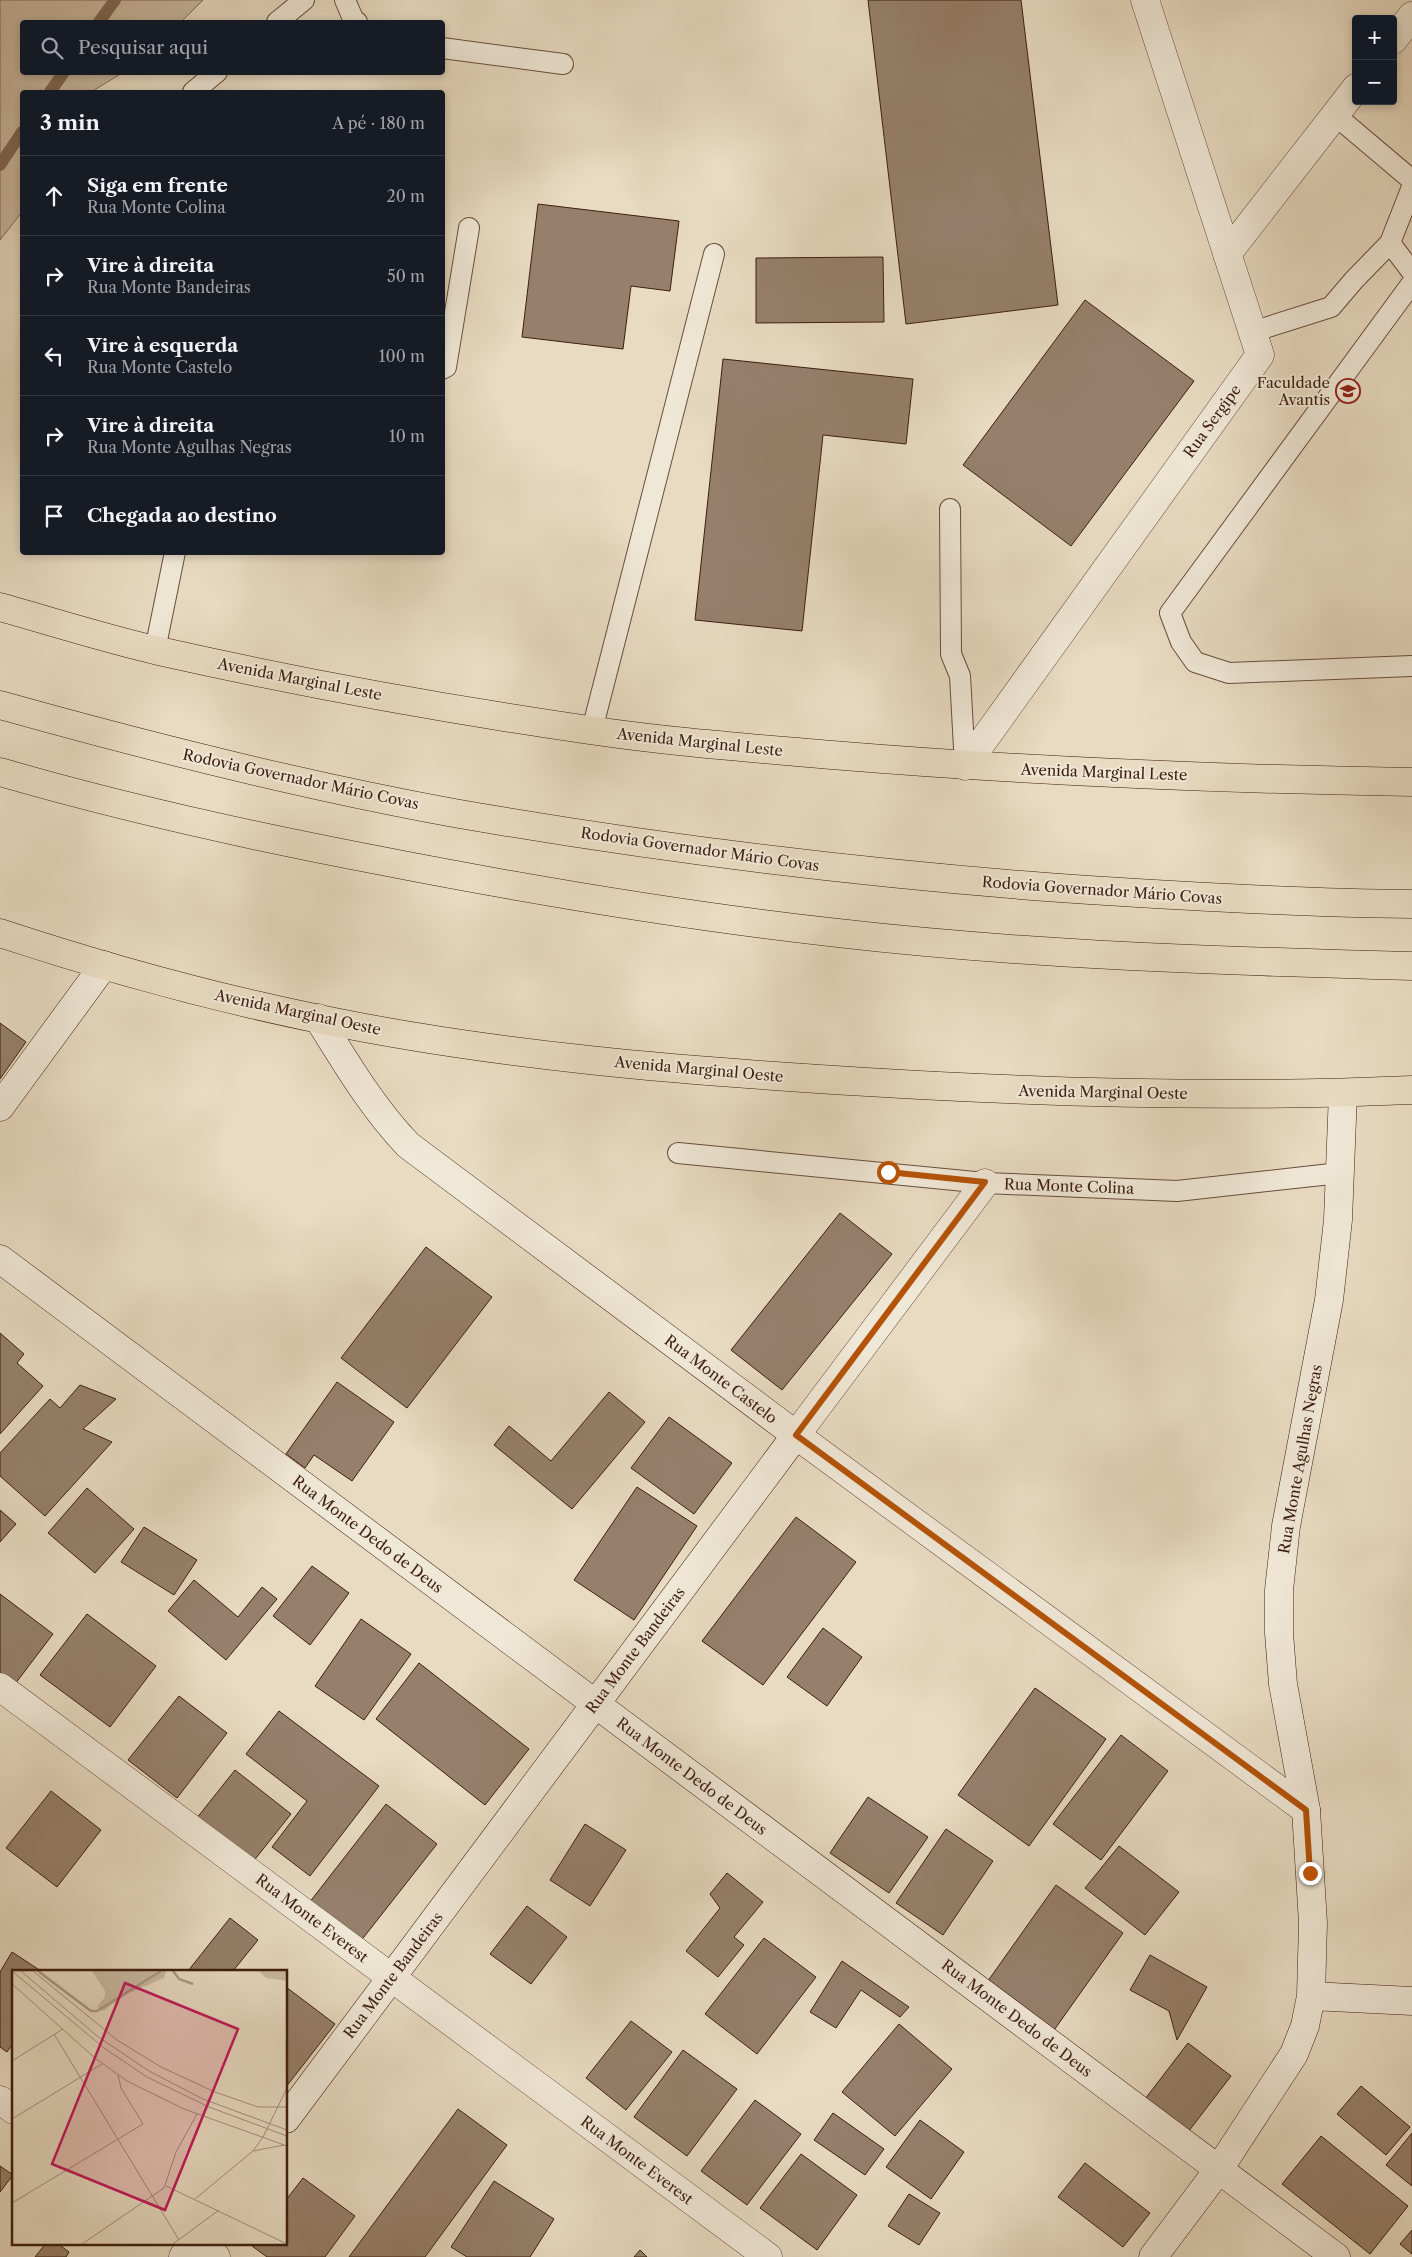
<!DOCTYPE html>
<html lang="pt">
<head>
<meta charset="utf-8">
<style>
	body { margin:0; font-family:"Libre Caslon Text",serif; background:#20242c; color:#f1f3f6 }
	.controls { position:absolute; right:15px; top:15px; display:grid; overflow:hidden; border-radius:5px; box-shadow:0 2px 8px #0003 }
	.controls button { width:45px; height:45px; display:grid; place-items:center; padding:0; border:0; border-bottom:1px solid #363941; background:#171b24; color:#f1f3f6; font:25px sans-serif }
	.stop { position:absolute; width:15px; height:15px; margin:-11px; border:4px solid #b45309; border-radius:50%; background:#fff }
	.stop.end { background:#b45309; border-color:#fff; box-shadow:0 1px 5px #0008 }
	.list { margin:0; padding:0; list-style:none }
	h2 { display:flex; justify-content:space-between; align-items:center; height:65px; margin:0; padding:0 20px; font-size:21px }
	h2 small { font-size:16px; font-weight:400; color:#9ea1a6 }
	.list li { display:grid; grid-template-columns:32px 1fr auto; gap:15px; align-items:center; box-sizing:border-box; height:80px; padding:0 20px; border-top:1px solid #363941 }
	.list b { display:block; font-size:19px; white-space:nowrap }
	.list p { margin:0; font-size:16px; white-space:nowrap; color:#9ea1a6 }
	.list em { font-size:16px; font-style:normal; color:#9ea1a6 }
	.icon { flex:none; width:28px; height:28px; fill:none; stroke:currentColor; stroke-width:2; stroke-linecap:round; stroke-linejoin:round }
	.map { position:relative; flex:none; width:1412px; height:2257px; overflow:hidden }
	.search { position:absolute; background:#171b24; box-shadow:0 2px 8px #0003; left:20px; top:20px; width:425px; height:55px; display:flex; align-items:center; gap:12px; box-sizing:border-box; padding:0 18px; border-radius:5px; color:#9ea1a6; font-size:19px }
	.panel { position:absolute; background:#171b24; box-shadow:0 2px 8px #0003; left:20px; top:90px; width:425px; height:465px; border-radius:5px }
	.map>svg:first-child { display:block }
</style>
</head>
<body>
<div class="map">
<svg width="1412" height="2257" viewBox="0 0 1412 2257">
	<rect width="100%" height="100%" fill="#e8dbc2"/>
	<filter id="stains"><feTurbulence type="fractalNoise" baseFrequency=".004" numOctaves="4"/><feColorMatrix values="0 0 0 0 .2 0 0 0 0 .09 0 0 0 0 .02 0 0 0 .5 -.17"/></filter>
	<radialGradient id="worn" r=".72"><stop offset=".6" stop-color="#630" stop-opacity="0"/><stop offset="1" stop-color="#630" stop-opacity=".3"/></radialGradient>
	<!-- green -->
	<path fill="#cbbba4" stroke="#846c5a" d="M0 0H203L181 22H22V72L122 73 91 92H22V212L0 240Z"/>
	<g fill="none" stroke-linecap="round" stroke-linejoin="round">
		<!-- stream -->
		<path stroke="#816956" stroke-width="12" d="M99 22 115 0
			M50 92 64 72
			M0 165 22 132"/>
	</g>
	<!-- building -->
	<path fill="#96806c" stroke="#3d1e0f" d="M868 0H1021L1058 305 906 324Z
		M538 204 679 221 670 291 631 286 623 349 522 337Z
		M883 257 884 322 756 323V258Z
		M1085 300 1194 381 1071 546 963 465Z
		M723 359 913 379 906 444 823 435 802 631 695 620Z
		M0 1023 26 1042 0 1079Z
		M840 1213 892 1254 782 1390 731 1350Z
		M426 1247 492 1297 407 1408 341 1358Z
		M0 1333 24 1354 17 1363 43 1386 0 1434Z
		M337 1382 394 1422 352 1481 314 1455 305 1468 286 1454Z
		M80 1385 116 1399 83 1429 112 1442 45 1516 0 1476V1453L50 1399 60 1408Z
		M609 1392 645 1422 572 1509 494 1445 509 1426 551 1461Z
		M669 1417 732 1463 694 1514 631 1468Z
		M637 1487 697 1526 634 1620 574 1580Z
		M87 1488 134 1529 95 1573 48 1533Z
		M0 1510 16 1524 0 1542Z
		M796 1517 856 1562 763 1685 702 1641Z
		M144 1527 197 1560 174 1595 121 1562Z
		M312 1566 349 1593 310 1645 273 1616Z
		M194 1580 238 1617 262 1587 277 1599 226 1660 168 1611Z
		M0 1594 53 1634 12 1688 0 1679Z
		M87 1614 156 1666 110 1727 40 1675Z
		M361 1619 411 1654 364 1720 315 1686Z
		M823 1628 862 1657 827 1706 787 1677Z
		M419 1663 529 1749 485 1805 376 1719Z
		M1035 1688 1106 1739 1029 1846 958 1795Z
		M179 1696 227 1733 177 1798 128 1760Z
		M279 1711 379 1786 310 1876 272 1847 307 1801 246 1754Z
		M1121 1735 1168 1771 1101 1860 1053 1824Z
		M235 1770 291 1814 252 1863 196 1819Z
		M51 1791 101 1830 57 1887 6 1848Z
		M868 1797 928 1837 889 1893 830 1853Z
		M386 1804 437 1844 360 1942 309 1903Z
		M585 1824 626 1850 590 1906 550 1880Z
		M946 1829 993 1861 943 1935 896 1903Z
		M1119 1846 1179 1892 1145 1935 1085 1888Z
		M727 1873 763 1902 734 1937 744 1945 718 1977 686 1951 720 1908 710 1894Z
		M1056 1885 1123 1933 1052 2033 985 1985Z
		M527 1906 567 1937 531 1984 490 1954Z
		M230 1918 258 1940 233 1971H188Z
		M764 1938 816 1977 757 2054 705 2014Z
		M12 1952 41 1971H14V2042L7 2052 0 2047V1972Z
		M1150 1955 1207 1987 1177 2040 1169 2011 1130 1990Z
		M842 1961 909 2007 900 2017 861 1990 836 2028 810 2012Z
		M286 1987 335 2024 286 2087Z
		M631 2021 672 2052 626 2110 586 2078Z
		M899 2024 952 2069 895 2136 842 2092Z
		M1188 2043 1231 2076 1185 2136 1142 2103Z
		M683 2050 737 2089 687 2156 634 2117Z
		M1361 2086 1410 2127 1386 2155 1337 2114Z
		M755 2100 801 2134 747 2205 701 2171Z
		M458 2109 507 2145 425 2257H349Z
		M833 2113 884 2149 865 2175 814 2140Z
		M920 2120 964 2152 931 2199 886 2167Z
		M1412 2133V2186L1386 2165Z
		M1321 2136 1408 2206 1370 2254 1282 2184Z
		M801 2154 857 2195 817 2250 760 2208Z
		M1085 2163 1150 2213 1123 2247 1058 2197Z
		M0 2166 13 2175 0 2192Z
		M303 2178 355 2216 325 2257H267L252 2246 254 2243H286V2200Z
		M494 2181 554 2219 530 2257H467L451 2247Z
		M909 2194 940 2213 919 2245 888 2226Z
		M1412 2230V2254L1400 2244Z
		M46 2243H57L69 2252 66 2257H35Z
		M640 2250 647 2257H634Z"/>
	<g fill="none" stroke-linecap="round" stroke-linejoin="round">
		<defs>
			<path id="lane" d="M345 0 354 21 357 22
				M277 22 304 0
				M442 48 563 64
				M193 92 217 72
				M1335 115 1412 180
				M1390 243 1412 272
				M1412 283 1170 613 1181 642 1195 662 1229 673 1412 666
				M1252 332 1331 307 1354 280 1390 243 1412 187
				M442 369 446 367 469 228
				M950 509 951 654 960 676 965 766
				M155 650 175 552
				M592 730 714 254
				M678 1153 985 1183 1177 1191 1340 1173"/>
			<path id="street" d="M1393 40 1412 16
				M1227 254 1356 88
				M965 766 1260 355 1145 0
				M985 1183 796 1435 1306 1810
				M0 1687 768 2257
				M0 2100 14 2110
				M198 2243 216 2257"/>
			<path id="secondary" d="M0 1107 104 965
				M0 1259 1336 2257
				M1311 1996 1412 2001
				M286 2119 796 1435 408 1145C372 1107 346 1063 318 1018
				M183 2257 193 2243
				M1153 2257 1219 2169 1294 2054 1305 2026 1311 1996 1313 1923 1306 1810 1283 1684 1279 1633V1590L1286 1526 1329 1300 1338 1220 1343 1093"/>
			<path id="primary" d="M0 607C53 622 106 639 159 651 301 683 445 709 589 730 670 742 751 748 832 755 1025 771 1218 779 1412 782
				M0 933C103 967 212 997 319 1019 498 1056 684 1071 867 1082 1048 1093 1230 1098 1412 1090"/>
			<path id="highway" d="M0 705C150 747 301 785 454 813 655 848 857 873 1060 888 1178 896 1294 903 1412 904
				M0 772C124 808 251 836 377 860 530 890 684 916 838 933 1029 955 1221 961 1412 966"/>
		</defs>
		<!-- lane casing -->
		<use href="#lane" stroke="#684d3c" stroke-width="22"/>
		<!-- street casing -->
		<use href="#street" stroke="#684d3c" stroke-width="29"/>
		<!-- secondary casing -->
		<use href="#secondary" stroke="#3d1e0f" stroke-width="29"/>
		<!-- primary casing -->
		<use href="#primary" stroke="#3d1e0f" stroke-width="29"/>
		<!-- highway casing -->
		<use href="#highway" stroke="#3d1e0f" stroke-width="29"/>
		<!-- lane -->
		<use href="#lane" stroke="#f0e8d7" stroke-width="20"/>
		<!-- street -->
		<use href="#street" stroke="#f0e8d7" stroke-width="28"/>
		<!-- secondary -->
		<use href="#secondary" stroke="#f0e8d7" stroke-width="28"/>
		<!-- primary -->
		<use href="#primary" stroke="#e8dbc2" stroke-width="28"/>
		<!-- highway -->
		<use href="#highway" stroke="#e8dbc2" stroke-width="28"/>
	</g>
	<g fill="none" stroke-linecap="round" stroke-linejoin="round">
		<!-- route -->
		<path stroke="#b45309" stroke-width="6" d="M888 1172 985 1182 796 1435 1306 1810 1310 1873"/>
	</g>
	<!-- icons -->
	<defs>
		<symbol id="university-ring" viewBox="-11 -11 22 22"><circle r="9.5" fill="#f0e8d7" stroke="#8f2418" stroke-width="1.5"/><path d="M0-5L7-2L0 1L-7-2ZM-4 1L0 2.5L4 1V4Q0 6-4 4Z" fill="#8f2418"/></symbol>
	</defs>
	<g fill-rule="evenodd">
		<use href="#university-ring" x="1334" y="377" width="28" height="28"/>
	</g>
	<g text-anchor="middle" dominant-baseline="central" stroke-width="4" stroke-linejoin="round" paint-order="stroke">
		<!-- poi labels -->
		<g font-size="15" fill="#3d1e0f" stroke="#f0e8d7" text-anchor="end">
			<text x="1330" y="382">Faculdade<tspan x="1330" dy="17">Avantis</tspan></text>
		</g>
		<!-- street labels -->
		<g font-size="15" fill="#3d1e0f" stroke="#f0e8d7">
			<text transform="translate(1212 421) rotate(-54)">Rua Sergipe</text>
			<text transform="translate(300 679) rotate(11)">Avenida Marginal Leste</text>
			<text transform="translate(700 742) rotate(6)">Avenida Marginal Leste</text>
			<text transform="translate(1104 772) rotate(2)">Avenida Marginal Leste</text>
			<text transform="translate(301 779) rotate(12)">Rodovia Governador Mário Covas</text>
			<text transform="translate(700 849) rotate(8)">Rodovia Governador Mário Covas</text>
			<text transform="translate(1102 890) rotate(4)">Rodovia Governador Mário Covas</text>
			<text transform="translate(298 1012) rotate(12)">Avenida Marginal Oeste</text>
			<text transform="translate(699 1069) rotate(5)">Avenida Marginal Oeste</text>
			<text transform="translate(1103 1092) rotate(1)">Avenida Marginal Oeste</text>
			<text transform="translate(1069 1186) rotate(2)">Rua Monte Colina</text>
			<text transform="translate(721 1379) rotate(37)">Rua Monte Castelo</text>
			<text transform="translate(1300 1459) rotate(-80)">Rua Monte Agulhas Negras</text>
			<text transform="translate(368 1534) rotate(37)">Rua Monte Dedo de Deus</text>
			<text transform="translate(635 1650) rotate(-53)">Rua Monte Bandeiras</text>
			<text transform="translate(692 1776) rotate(37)">Rua Monte Dedo de Deus</text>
			<text transform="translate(312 1918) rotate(37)">Rua Monte Everest</text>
			<text transform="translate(393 1975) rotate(-53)">Rua Monte Bandeiras</text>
			<text transform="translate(1017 2018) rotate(37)">Rua Monte Dedo de Deus</text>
			<text transform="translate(637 2160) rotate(37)">Rua Monte Everest</text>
		</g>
	</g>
	<!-- overview -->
	<g transform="translate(12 1970)">
		<rect width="275" height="275" fill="#e8dbc2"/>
		<path d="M80 1H154L152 8 115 24 91 41 85 37 93 27V21ZM247 1H275V11L254 8Z" fill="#cbbba4"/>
		<path fill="none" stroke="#ae9b85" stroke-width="2.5" d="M26 1 79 41H85L149 1M161 1 167 9 181 14"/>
		<path fill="none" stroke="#a48f7a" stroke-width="1" d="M0 1 92 78 135 107 197 137 275 166M9 1 85 66 137 101 191 129 275 160M21 1 105 70 149 97 203 122 246 137H275M0 14 83 88 115 111 172 139 275 176M42 64 167 270M0 91 51 59M0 149 90 94M251 167 275 118M241 181 272 175M154 216 275 274M183 229 241 181 251 167M0 233 131 154 109 118 106 105M70 274 152 218 164 182 185 144M161 274 207 240"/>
		<path fill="#c2185b" fill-opacity="0.15" stroke="#c2185b" stroke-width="2.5" d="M113 13 226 59 153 240 40 194Z"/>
		<rect width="275" height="275" fill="none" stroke="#3d1e0f" stroke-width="2.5"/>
	</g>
	<rect width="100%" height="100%" filter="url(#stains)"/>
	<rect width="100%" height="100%" fill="url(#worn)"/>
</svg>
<div class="controls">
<button>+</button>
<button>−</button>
</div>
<div class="stop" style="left:888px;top:1172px"></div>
<div class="stop end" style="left:1310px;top:1873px"></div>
<div class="search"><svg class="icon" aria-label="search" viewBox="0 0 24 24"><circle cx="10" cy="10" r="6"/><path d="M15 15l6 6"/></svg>Pesquisar aqui</div>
<section class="panel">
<h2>3 min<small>A pé · 180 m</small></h2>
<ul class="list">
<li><svg class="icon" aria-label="ahead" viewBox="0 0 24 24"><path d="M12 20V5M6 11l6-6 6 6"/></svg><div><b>Siga em frente</b><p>Rua Monte Colina</p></div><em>20 m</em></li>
<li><svg class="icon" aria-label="right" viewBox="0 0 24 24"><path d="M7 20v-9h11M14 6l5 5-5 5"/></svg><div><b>Vire à direita</b><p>Rua Monte Bandeiras</p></div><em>50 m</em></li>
<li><svg class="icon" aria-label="left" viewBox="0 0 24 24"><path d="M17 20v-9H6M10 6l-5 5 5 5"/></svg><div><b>Vire à esquerda</b><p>Rua Monte Castelo</p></div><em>100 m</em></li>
<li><svg class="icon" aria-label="right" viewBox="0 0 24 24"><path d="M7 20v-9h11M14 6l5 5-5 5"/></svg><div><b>Vire à direita</b><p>Rua Monte Agulhas Negras</p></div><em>10 m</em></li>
<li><svg class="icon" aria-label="arrive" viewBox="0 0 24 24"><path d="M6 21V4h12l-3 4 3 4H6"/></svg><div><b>Chegada ao destino</b></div></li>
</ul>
</section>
</div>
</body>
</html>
